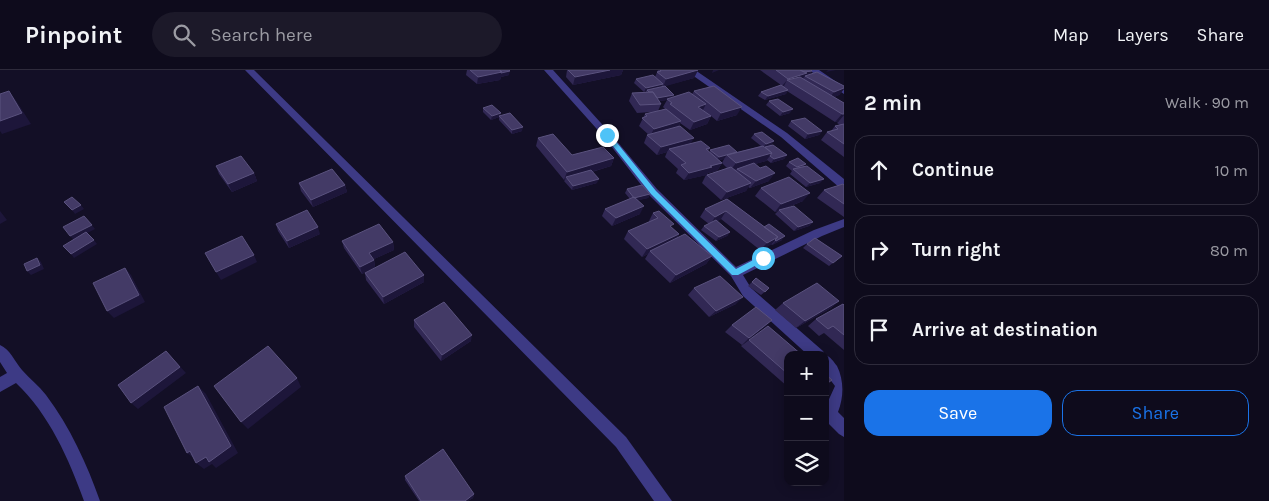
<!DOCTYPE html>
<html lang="en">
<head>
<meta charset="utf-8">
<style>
	body { margin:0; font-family:Karla,sans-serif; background:#1c1929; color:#f1f3f6 }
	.controls { position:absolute; right:15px; bottom:15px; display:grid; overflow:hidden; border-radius:10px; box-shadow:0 2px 12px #0003 }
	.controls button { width:45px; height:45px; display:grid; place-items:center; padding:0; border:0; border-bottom:1px solid #2e2b3b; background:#0e0b1c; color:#f1f3f6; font:25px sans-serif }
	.stop { position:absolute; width:15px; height:15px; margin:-11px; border:4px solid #4fc3f7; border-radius:50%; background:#fff }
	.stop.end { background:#4fc3f7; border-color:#fff; box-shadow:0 1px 5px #0008 }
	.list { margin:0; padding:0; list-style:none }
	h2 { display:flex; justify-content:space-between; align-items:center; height:65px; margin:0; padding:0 20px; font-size:21px }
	h2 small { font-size:16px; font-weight:400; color:#9b9ba3 }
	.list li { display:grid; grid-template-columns:32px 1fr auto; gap:15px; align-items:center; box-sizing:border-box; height:70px; margin:0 10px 10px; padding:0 10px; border:1px solid #2e2b3b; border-radius:15px }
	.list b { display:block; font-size:19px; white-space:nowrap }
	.list em { font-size:16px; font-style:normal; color:#9b9ba3 }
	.actions { display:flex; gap:10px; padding:15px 20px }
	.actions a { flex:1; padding:11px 0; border:1px solid #1a73e8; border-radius:15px; text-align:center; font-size:18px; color:#1a73e8 }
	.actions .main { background:#1a73e8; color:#fff }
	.icon { flex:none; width:28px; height:28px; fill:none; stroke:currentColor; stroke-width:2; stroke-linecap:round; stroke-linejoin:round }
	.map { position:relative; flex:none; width:844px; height:431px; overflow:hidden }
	header { display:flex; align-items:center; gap:30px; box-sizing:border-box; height:70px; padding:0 25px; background:#0e0b1c; border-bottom:1px solid #2e2b3b }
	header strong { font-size:24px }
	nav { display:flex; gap:28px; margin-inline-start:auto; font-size:18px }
	.search { width:350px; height:45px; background:#1c1929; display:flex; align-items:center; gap:12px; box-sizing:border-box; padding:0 18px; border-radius:28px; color:#9b9ba3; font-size:19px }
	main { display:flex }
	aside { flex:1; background:#0e0b1c }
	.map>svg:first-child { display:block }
</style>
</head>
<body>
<header>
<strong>Pinpoint</strong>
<div class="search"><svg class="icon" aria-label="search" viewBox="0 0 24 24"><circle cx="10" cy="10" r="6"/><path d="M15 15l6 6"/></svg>Search here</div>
<nav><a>Map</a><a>Layers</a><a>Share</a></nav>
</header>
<main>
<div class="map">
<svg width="844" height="431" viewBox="0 0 844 431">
	<rect width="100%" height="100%" fill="#130f26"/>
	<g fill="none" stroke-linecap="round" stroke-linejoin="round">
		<!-- minor -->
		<path fill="#3d3a85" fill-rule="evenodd" d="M245 0H254L626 367 672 431H654L616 377Z
			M544 0H553L610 63 657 119 736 197 814 160 844 149V157L822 166 743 205 751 218 823 281 825 285H808L743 226 731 206 649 125 604 67Z
			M685 0H695L787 63 844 109V119L840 118 781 67Z
			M809 0H819L844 17V24Z
			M0 275C10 279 15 292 22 300 30 309 39 316 46 325 70 357 87 394 100 431H84C69 389 49 344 16 313L0 322V307L7 303 0 292Z
			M825 285C831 287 833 291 837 296 844 310 844 327 838 342L844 348V367L839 364 825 350V338L835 316 825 303Z"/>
	</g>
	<!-- wall -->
	<path fill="#312854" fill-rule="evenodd" d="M467 0H509V5L501 7 500 10 477 14 466 5Z
		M567 0H623L621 5 573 15 566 7Z
		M658 0H698L694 8 664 16 673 27 692 24 694 21 737 45 717 51 711 46 707 54 690 60 680 53 679 56 691 73 710 78 708 81 710 82V80L737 82 761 76 751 68 754 64 774 71 771 75 787 85 784 89 771 93 767 90 766 91 755 94 769 111 750 118 748 117 746 121 721 130 702 113 706 105 684 110 676 103 678 99 665 87 667 82 657 85 644 73 647 65H649L639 56 645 44 652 42 637 43 629 31 632 23 646 22V21L644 22 634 13 636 9 655 7ZM667 30 663 37 665 39 658 41 661 34 659 31ZM724 89 722 93 727 98 707 105 708 103 717 101 722 93 719 90Z
		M760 0H811L812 1 809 5 844 16V19L839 25 834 27 844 33V87L821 70 827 62 831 61 835 56 840 55 837 53 839 51 835 52 787 21 786 24 765 30 758 26 761 22 781 15Z
		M769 31 790 43 780 46 766 35Z
		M483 38 500 46 522 61 512 64 499 50V47L491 50 483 42Z
		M791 51 822 61 819 65 805 69 788 56Z
		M538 68 572 85 614 88 611 96 592 102 597 113 572 120 564 111 565 110H564L536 76Z
		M789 92 806 94 804 96 820 113 806 117 790 104 792 101 786 96Z
		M216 96 254 103 257 111 232 122 219 104Z
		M299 113 345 115 347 122 313 137 301 121Z
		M844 115V147L817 128 824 120Z
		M761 118 803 131 781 140 813 152 809 156 794 161 775 144 778 141 775 142 755 126Z
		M627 119 650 124 648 128 638 130 640 144 612 156 602 146 605 139 630 129 625 123Z
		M727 129 782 170 772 175 771 174 760 180 721 149 717 151 730 162 727 166 716 171 701 160 704 156 709 154 700 147 705 139Z
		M653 143 672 158 679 164 677 168 712 186 706 194 670 213 645 189 648 184 642 187 624 169 628 161 650 152 649 151Z
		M276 154 320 164 289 178 278 161Z
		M342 171 393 172 394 180 374 189 375 197 362 204 344 178Z
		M807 174 842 186 829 196 803 178Z
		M365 203 424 205V212L384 234 366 210Z
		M752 212 769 218 761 225 748 216Z
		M694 218 736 234 709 247 688 225Z
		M839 231 831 238 796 258 775 240 783 233Z
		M844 235V280L824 263 819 266 808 256 816 249Z
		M414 250 471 271 441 291 414 257Z
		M772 250 742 275 725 262 732 255Z
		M749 270 788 285V317L741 276Z
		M405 406 474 424 473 428 468 431H419L405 410Z"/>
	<!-- shaded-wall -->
	<path fill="#1d163a" d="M610 0H623L621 5 573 15 575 7Z
		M698 0 694 8 663 17 666 9Z
		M713 0H719L712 3Z
		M828 0H836L826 2Z
		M510 1 509 5 501 7 500 10 477 14 478 7 502 2Z
		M812 1 809 5 805 6 801 11 787 10 784 16H782L788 9 802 3Z
		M663 14 661 18 647 20 646 21 644 22 646 18Z
		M844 18V19L839 25 828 30 834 22Z
		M788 20 786 24 765 30 768 26Z
		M9 21 17 32 31 54 2 64 0 61V51Z
		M674 25 672 29 654 32 656 28Z
		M706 34 702 42 698 37Z
		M742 37 737 45 717 51 721 43Z
		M793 39 790 43 780 46 783 42Z
		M501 43 500 47 491 50 492 46Z
		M842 44H844V45L839 51 835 52Z
		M711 46 707 54 690 60 694 52Z
		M681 51 677 59 650 66 654 59Z
		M523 57 522 61 512 64V60Z
		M822 61 819 65 805 69 808 64Z
		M694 68 690 75 669 79 667 82 657 85 661 77Z
		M774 71 771 75 763 78 766 74Z
		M772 83 766 91 730 101 736 93Z
		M727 85 724 89 716 91 719 87Z
		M787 85 784 89 771 93 774 89Z
		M614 88 611 96 567 109 566 107 565 110H564L567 102Z
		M722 93 717 101 708 103 707 105 684 110 689 103Z
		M254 103 257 111 232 122 228 114Z
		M775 103 769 111 750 118 756 111Z
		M599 109 597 113 572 120 573 116Z
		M824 109 820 113 806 117 810 113Z
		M751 113 746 121 721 130 727 122Z
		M345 115 347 122 313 137 311 130Z
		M810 123 803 131 775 142 781 134Z
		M650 124 648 128 632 132 634 128Z
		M81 135 84 139 75 144 72 140Z
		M644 136 640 144 612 156 616 148Z
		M0 141 7 150 0 154Z
		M726 141 721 149 710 155 715 147Z
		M813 152 809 156 794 161 798 157Z
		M92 155 95 159 74 170 70 166Z
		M318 157 320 164 289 178 287 171Z
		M730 162 727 166 716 171 719 167Z
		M679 164 674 172 650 181 648 184 642 187 647 179Z
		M785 166 782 170 772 175 776 171Z
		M778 167 771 175 760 180 767 173Z
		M94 170 97 174 74 188 71 184Z
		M393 172 394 180 370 191 369 183Z
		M254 185 257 192 221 210 216 202Z
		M712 186 706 194 670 213 676 205Z
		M37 188 41 192 44 199 31 205 27 201Z
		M374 190 375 197 362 204 360 197Z
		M125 198 131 205 145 232 114 248 107 241Z
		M424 205V212L384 234 383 227Z
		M743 227 736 234 709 247 716 241Z
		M839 231 831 238 796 258 805 251Z
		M772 250 765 257 742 275 749 268Z
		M472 265 471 271 441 291 442 285Z
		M166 281 186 303 138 339 131 333Z
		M297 308 301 317 248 359 241 352Z
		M198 316 206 324 238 383 216 398 212 394 204 399 196 393Z
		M190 381 195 389 187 383Z
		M474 424 473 428 468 431H465Z"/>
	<!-- building -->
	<path fill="#433a66" stroke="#5a527e" d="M470 0H500L502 2 478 7Z
		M500 0H509L510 1 501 3Z
		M568 0H610L575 7Z
		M660 0H698L666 9 657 2 661 1Z
		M776 0H800L807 3 788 9Z
		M800 0H811L812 1 804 2Z
		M817 2 844 16V18L834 22 805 6Z
		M653 5 663 14 646 18 636 9Z
		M800 7 844 33V44H842L787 10Z
		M781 15 788 20 768 26 761 22Z
		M665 16 674 25 657 28 653 22H649L647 20Z
		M714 16 742 37 721 43 694 21Z
		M9 21 22 43 0 51V24Z
		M653 22 661 34 640 35 632 23Z
		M689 22 706 34 698 37 711 46 694 52 670 34 672 33 667 29Z
		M778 29 793 39 783 42 769 31Z
		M492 35 501 43 492 46 483 38Z
		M666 39 681 51 654 59 642 48 647 46 645 44Z
		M510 43 523 57 512 60 499 46Z
		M805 48 822 61 808 64 791 51Z
		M844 54V74L827 62 838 59 835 56Z
		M680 56 694 68 661 77 647 65Z
		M762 62 774 71 766 74 754 64Z
		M553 64 572 85 603 77 614 88 567 102 538 68Z
		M701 71 710 78 706 79 722 93 710 96 712 97 689 103 681 95 686 93 669 79Z
		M729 75 737 82 719 87 710 80Z
		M773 75 787 85 774 89 770 86 772 83 765 77Z
		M763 76 772 83 736 93 727 85Z
		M241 86 254 103 228 114 216 96Z
		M798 88 806 94 797 97 789 92Z
		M754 93 760 98 766 96 775 103 756 111 737 99Z
		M807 96 824 109 810 113 793 99Z
		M731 97 751 113 727 122 707 105Z
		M332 99 345 115 311 130 299 113Z
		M591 100 599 109 573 116 566 107Z
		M789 107 810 123 781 134 761 118Z
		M843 114 844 115V134L824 120Z
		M642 115 650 124 634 128 627 119Z
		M72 127 81 135 72 140 64 132Z
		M634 127 644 136 616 148 605 139Z
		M727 129 778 167 767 173 726 141 715 147 705 139Z
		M794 136 813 152 798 157 779 140Z
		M307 140 318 157 287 171 276 154Z
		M659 141 674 154 670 156 679 164 647 179 628 161 658 148 653 143Z
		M84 146 92 155 70 166 63 157Z
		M716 150 730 162 719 167 704 156Z
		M379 154 393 172 369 183 374 190 360 197 342 171Z
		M769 154 785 166 776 171 775 170 778 167 764 157Z
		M86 162 94 170 71 184 63 176Z
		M685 164 712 186 676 205 650 181Z
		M242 166 254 185 216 202 205 183Z
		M815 168 842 186 833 193 807 174Z
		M405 182 424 205 383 227 365 203Z
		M37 188 40 195 27 201 24 194Z
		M125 198 139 225 107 241 93 213Z
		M720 206 743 227 716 241 694 218Z
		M756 208 769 218 765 222 752 212Z
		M817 213 839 231 805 251 783 233Z
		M444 232 472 265 442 285 414 250Z
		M843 234 844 235V265L833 256 828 259 816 249Z
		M756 237 772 250 749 268 732 255Z
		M768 256 802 285H788V304L749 270Z
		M268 276 297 308 241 352 214 316Z
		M166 281 180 297 131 333 118 315Z
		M825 304 832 310 825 315Z
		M198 316 231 376 209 392 206 387 196 393 190 381 187 383 164 337Z
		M443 379 474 424 465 431H421L405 406Z"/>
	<!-- route -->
	<path fill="#4fc3f7" d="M605 63H609L656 121 736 199 763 185 766 186V190L738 205H732L651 124 605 66Z"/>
</svg>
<div class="controls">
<button>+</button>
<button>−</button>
<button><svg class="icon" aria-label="layers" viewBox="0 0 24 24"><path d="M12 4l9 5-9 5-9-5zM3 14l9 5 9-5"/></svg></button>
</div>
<div class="stop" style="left:763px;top:188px"></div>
<div class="stop end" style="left:607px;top:65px"></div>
</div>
<aside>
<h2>2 min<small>Walk · 90 m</small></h2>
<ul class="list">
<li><svg class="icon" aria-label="ahead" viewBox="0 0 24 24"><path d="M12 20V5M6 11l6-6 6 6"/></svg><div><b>Continue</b></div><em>10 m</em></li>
<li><svg class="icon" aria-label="right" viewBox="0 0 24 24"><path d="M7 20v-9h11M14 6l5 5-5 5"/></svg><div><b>Turn right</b></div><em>80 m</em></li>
<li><svg class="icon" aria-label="arrive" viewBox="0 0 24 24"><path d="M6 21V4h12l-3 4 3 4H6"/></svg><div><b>Arrive at destination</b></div></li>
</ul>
<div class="actions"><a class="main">Save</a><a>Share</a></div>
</aside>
</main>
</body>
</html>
